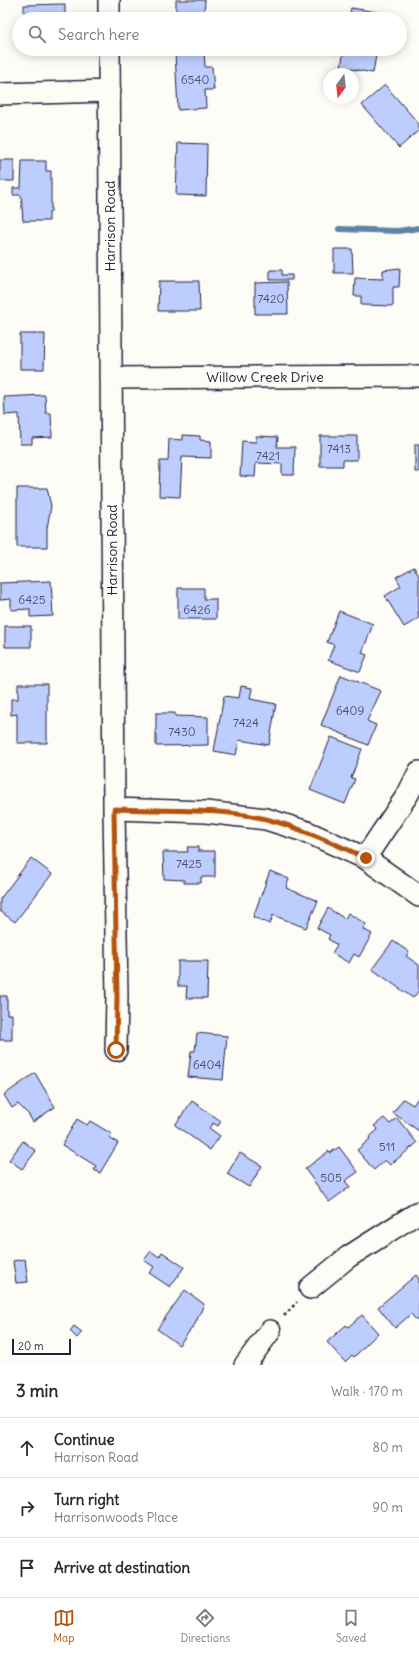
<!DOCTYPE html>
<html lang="en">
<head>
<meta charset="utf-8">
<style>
	body { margin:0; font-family:Delius,sans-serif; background:#f2f2f3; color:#2b2b33 }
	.compass { position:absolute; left:323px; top:68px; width:36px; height:36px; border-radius:50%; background:#fff; box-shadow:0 2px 10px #0003; rotate:195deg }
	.scale { position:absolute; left:12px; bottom:10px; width:59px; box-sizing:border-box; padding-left:4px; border:2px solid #22223b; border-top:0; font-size:11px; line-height:14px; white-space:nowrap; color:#22223b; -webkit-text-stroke:3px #fdfcf7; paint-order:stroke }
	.stop { position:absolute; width:12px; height:12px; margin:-9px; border:3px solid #b45309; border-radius:50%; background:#fff }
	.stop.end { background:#b45309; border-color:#fff; box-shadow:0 1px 4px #0008 }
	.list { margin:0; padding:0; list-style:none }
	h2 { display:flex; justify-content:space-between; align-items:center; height:52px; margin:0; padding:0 16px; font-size:17px }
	h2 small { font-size:13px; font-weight:400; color:#7c7c81 }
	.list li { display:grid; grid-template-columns:26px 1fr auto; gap:12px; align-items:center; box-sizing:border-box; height:60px; padding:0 16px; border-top:1px solid #e1e1e2 }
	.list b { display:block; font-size:15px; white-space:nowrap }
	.list p { margin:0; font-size:13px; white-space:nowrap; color:#7c7c81 }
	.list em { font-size:13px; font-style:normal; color:#7c7c81 }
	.icon { flex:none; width:22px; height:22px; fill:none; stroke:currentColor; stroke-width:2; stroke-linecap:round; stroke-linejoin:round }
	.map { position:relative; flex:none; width:419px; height:1365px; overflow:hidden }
	.search { position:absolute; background:#fff; box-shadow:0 2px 10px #0003; left:12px; right:12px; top:12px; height:44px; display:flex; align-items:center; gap:10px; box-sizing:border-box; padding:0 14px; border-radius:22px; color:#7c7c81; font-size:15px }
	.sheet { height:232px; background:#fff }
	nav { display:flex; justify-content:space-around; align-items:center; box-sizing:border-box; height:56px; border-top:1px solid #e1e1e2; background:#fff; font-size:11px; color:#7c7c81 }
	nav a { display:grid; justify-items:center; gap:2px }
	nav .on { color:#b45309 }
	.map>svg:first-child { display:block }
</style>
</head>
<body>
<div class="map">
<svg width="419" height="1365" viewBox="0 0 419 1365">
	<rect width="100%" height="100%" fill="#fdfcf7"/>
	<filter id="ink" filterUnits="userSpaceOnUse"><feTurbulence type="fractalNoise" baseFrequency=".025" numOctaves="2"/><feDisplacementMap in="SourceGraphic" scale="8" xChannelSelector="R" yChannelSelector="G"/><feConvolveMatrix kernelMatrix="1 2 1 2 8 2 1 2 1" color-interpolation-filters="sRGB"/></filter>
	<g filter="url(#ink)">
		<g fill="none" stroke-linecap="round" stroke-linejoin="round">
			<!-- stream -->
			<path stroke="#6084a4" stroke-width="6" d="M339 229 398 231 419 228"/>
		</g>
		<!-- building -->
		<path fill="#bdcdfe" stroke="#22223b" d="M176 0H205L204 17H176Z
			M65 4V19H24V5Z
			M351 8 383 13 382 19H349Z
			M344 49H377L373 73 341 67Z
			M204 51 205 67H212L214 90H205L206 108 178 110 175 52Z
			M385 85 419 124V130L399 148 362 105Z
			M178 143 207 144 206 196 176 195Z
			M0 160H14V181H0Z
			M22 161H46V171H51V212H49V221H23L21 195H13V188H21Z
			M334 249H352L353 273H334Z
			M400 268 399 287H393V306L361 305V296H354L355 278 383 279V270Z
			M270 270H282V275H292V280H270Z
			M159 281H199L200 311H158Z
			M287 282 288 314H255V283Z
			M20 334H45L44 369H20Z
			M45 395 46 413H51L52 437 32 438V444H20L19 414 5 415 4 397Z
			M183 435 200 436V440L211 441V458L182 457 180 497 159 496 160 461H168L169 439 183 440Z
			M256 436 278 437 277 447H295L294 475H282V464L256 463 255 477 240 476 242 441 256 442Z
			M320 436H357V460H343V466H320Z
			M415 444H419V472H415Z
			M17 488H47L51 506 47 528V547H17Z
			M414 567 419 576V612H418L419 618 404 627 385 596 401 586 396 577Z
			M51 581 53 616 30 617V609L11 610V599L0 600V583Z
			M178 588H204V599H216V619H178Z
			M339 611 373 624 362 653 367 655 360 672 328 660 334 645 327 642Z
			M5 626H31V647H5Z
			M341 675 381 691 367 721 376 725 368 745 321 725Z
			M18 684H47V743H17V714L11 715V699H18Z
			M241 686 252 688 250 699 276 704 269 745 239 740 236 755 214 751 224 696 239 698Z
			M156 713H175V716L208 717V745L156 746Z
			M331 737 362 749 351 778 355 779 345 804 310 790Z
			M187 847H198V851H215V877H201V883H184V880L164 879 163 852H188Z
			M31 858 52 874 15 922 0 911V899Z
			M270 871 289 879 286 888 318 901 306 928 273 915 270 924 253 917Z
			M328 908 345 919 348 913 366 924 363 929 372 934 359 957 354 954 349 963 332 953 337 945 328 939 330 935 317 928Z
			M393 941 409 952 406 956 419 965V990L413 998 372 969Z
			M178 961H208L207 998H186L187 986H178Z
			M0 996H7V1014H12V1040H0Z
			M197 1033 227 1036 223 1080 188 1077 191 1051H195Z
			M35 1073 55 1107 33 1122 28 1114 18 1104 12 1108 4 1095Z
			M418 1098 419 1099V1131L393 1113 403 1099 413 1105Z
			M192 1101 221 1121 218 1126 213 1123 209 1128 220 1136 210 1150 175 1125Z
			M384 1118 390 1124 397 1118 417 1143 390 1165 385 1160 374 1170 357 1150 370 1139 369 1137 378 1130 374 1126Z
			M77 1119 87 1125 90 1121 112 1134 109 1138 118 1143 100 1173 94 1170 96 1166 62 1145Z
			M23 1141 36 1151 22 1169 9 1160Z
			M339 1147 358 1172 345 1181 350 1187 329 1202 305 1169 329 1151 330 1153Z
			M240 1153 262 1166 249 1187 227 1174Z
			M151 1251 159 1257 162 1252 184 1267 170 1287 149 1273 154 1267 144 1260Z
			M25 1259 28 1282 16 1283 13 1261Z
			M416 1275 419 1279V1319L417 1321 411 1314 395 1328 378 1307Z
			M185 1290 204 1304 195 1324 179 1345 157 1329Z
			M362 1315 378 1333 354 1357 352 1355 345 1362 327 1342 346 1325 348 1327Z
			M74 1326 82 1332 77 1338 70 1331Z"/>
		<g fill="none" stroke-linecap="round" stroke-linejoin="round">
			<defs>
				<path id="minor" d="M109 0V19
					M109 49 114 809 117 997 116 1050
					M0 94 110 91
					M111 378 419 376
					M114 809 206 812 266 819 307 832 365 858 419 896
					M365 858 408 794 419 772
					M310 1288 348 1257 419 1212
					M245 1365 270 1331"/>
			</defs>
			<!-- minor casing -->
			<use href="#minor" stroke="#22223b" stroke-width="24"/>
			<!-- path -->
			<path stroke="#22223b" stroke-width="2.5" stroke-dasharray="3 3" stroke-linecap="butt" d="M284 1316 297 1302"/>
			<!-- minor -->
			<use href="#minor" stroke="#fdfcf7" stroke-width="21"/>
		</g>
	</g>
	<g fill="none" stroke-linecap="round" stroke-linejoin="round" filter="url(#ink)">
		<!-- route -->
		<path stroke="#b45309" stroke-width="5" d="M116 1050 117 997 114 809C164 811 219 808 266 819 301 828 333 843 366 858"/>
	</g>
	<g text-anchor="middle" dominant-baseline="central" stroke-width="3" stroke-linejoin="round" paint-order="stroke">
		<!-- number labels -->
		<g font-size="12" fill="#494d6c">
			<text x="195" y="79">6540</text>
			<text x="271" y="298">7420</text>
			<text x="339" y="448">7413</text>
			<text x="268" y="455">7421</text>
			<text x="32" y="599">6425</text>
			<text x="197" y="609">6426</text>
			<text x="350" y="710">6409</text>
			<text x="246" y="722">7424</text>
			<text x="182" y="731">7430</text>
			<text x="189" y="863">7425</text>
			<text x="207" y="1064">6404</text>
			<text x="387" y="1146">511</text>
			<text x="331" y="1177">505</text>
		</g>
		<!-- street labels -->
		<g font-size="14" fill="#22223b" stroke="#fdfcf7">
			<text transform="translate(110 226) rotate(-90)">Harrison Road</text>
			<text x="265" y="377">Willow Creek Drive</text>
			<text transform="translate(112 550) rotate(-90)">Harrison Road</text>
		</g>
	</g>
</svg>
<svg class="compass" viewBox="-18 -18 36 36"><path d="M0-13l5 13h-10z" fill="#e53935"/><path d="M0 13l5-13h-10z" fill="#7c7c81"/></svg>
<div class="scale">20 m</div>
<div class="stop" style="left:116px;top:1050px"></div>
<div class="stop end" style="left:366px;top:858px"></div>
<div class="search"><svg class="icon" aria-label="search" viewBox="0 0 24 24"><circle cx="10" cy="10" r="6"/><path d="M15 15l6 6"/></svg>Search here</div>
</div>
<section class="sheet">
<h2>3 min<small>Walk · 170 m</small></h2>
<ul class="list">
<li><svg class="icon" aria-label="ahead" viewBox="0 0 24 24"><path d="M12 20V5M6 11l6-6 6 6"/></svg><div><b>Continue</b><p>Harrison Road</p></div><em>80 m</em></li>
<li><svg class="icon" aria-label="right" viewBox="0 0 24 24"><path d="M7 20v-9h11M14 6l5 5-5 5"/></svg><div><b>Turn right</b><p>Harrisonwoods Place</p></div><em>90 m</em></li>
<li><svg class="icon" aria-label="arrive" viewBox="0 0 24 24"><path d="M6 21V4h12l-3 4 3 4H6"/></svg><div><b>Arrive at destination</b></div></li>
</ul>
</section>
<nav>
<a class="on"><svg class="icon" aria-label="map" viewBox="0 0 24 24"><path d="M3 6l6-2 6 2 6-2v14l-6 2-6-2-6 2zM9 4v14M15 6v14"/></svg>Map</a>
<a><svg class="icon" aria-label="directions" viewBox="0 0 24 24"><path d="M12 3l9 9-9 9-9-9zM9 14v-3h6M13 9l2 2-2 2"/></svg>Directions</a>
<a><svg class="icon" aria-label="saved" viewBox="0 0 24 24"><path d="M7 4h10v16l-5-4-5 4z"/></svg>Saved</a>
</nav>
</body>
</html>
